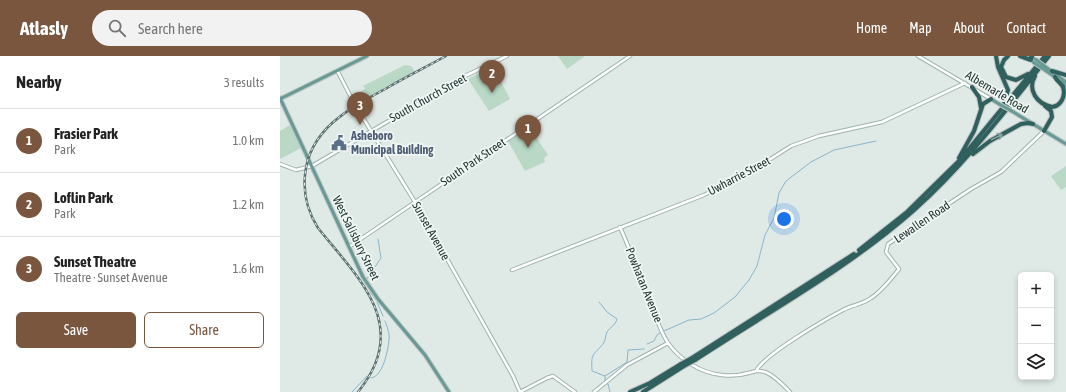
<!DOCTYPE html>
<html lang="en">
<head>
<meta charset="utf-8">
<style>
	body { margin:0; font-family:"Asap Condensed",sans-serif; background:#f2f2f2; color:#222 }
	.controls { position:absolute; right:12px; bottom:12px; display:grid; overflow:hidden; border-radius:6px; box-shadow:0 2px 6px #0003 }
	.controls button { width:36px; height:36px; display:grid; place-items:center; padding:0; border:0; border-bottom:1px solid #e0e0e0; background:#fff; color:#222; font:20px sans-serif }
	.you { position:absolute; left:504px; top:163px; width:14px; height:14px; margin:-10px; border:3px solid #fff; border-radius:50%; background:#1a73e8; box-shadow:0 0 0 6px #1a73e833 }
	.badge { display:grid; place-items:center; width:26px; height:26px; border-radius:50%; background:#7a563e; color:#fff; font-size:13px; font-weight:700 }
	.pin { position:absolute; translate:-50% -33px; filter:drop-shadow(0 1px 2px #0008) }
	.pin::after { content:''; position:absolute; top:21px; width:14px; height:12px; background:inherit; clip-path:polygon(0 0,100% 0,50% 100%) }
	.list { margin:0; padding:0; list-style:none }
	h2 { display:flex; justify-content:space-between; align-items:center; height:52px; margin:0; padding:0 16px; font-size:17px }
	h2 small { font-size:13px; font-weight:400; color:#767676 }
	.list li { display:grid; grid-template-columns:26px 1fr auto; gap:12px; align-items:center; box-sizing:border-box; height:64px; padding:0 16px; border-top:1px solid #e0e0e0 }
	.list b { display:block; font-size:15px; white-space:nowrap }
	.list p { margin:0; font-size:13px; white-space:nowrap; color:#767676 }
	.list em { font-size:13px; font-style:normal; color:#767676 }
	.actions { display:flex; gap:8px; padding:12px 16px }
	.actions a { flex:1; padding:9px 0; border:1px solid #7a563e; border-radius:6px; text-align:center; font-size:14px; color:#7a563e }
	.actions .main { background:#7a563e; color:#fff }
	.icon { flex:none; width:22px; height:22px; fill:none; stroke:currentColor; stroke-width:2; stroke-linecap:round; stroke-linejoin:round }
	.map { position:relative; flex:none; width:786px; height:336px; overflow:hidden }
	header { display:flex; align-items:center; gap:24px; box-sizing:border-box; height:56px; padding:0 20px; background:#7a563e; color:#fff }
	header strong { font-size:19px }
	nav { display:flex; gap:22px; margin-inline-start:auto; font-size:14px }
	.search { width:280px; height:36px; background:#f2f2f2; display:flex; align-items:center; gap:10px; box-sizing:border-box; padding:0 14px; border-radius:22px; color:#767676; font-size:15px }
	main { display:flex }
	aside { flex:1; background:#fff }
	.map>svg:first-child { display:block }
</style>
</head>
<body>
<header>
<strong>Atlasly</strong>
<div class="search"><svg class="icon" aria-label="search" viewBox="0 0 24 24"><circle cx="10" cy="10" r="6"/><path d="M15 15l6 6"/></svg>Search here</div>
<nav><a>Home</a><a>Map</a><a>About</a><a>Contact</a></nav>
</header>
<main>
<aside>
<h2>Nearby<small>3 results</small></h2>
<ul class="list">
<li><span class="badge">1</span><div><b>Frasier Park</b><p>Park</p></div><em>1.0 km</em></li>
<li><span class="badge">2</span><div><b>Loflin Park</b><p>Park</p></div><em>1.2 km</em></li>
<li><span class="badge">3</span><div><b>Sunset Theatre</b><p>Theatre · Sunset Avenue</p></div><em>1.6 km</em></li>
</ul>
<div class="actions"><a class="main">Save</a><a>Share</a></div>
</aside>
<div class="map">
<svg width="786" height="336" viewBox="0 0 786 336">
	<rect width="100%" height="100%" fill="#dfe9e6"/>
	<!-- green -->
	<path fill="#b9d8c6" d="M278 0H305L287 13Z
		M125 9 131 10 135 16 77 47 74 40 85 33 83 30Z
		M213 10 230 43 209 55 188 23Z
		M10 69 21 92 0 103V75Z
		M250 72 268 99 264 102 265 106 245 115 228 85Z
		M786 110V131L781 134 771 120Z"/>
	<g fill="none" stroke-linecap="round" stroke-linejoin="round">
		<!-- stream -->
		<path stroke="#8bb6ca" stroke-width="1" d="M86 224 101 202 98 183
			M85 227 89 233
			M90 236 96 244
			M97 246 103 260
			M319 246 327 256 337 263C335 270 330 271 327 276 325 280 326 284 323 288 313 300 311 296 312 315L325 320V326L328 328 330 336
			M384 275 409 264 421 263 434 257 455 241 469 224 477 210 485 179 494 162 499 137 506 125 531 106 554 94 596 85
			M367 288 374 285 377 279 380 277
			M325 320 347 306 348 294 364 293
			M91 322C103 321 108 294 109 284 110 278 107 270 105 265
			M72 336 87 320"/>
		<defs>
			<path id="secondary" d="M638 0 711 43
				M58 16 75 49 135 146 233 320 240 336
				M0 108 16 114 32 110 185 20 227 0
				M340 171C351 196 361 222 371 248 376 261 380 275 388 287 400 304 421 317 442 319 479 324 474 298 510 336
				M69 191 350 0
				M232 214 424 139 467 118 511 90 539 80 602 66 685 27
				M476 315C485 298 544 264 563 254 573 249 583 248 591 242 602 235 611 223 619 213L606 196 608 188 691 133 721 116 764 75
				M240 336 267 322 273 320 295 336
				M314 336 347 309 388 287"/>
			<path id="primary" d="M767 12 786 26
				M765 14 775 21
				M781 26 786 30
				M0 42 83 221 98 243 145 299 169 336
				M0 43 87 0
				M711 43 719 48
				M730 54 786 88"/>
			<path id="highway" d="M716 0 718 11 728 34 724 48
				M728 0 724 4 721 11 726 21 736 24 748 18
				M740 0 751 4
				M751 0 752 1
				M772 15 786 19
				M755 20C747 34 757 48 772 51 781 50 786 40 783 31 781 27 777 25 775 21
				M692 31 699 41 701 52
				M764 75 772 61 771 55 765 50
				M693 98 710 85 741 68 748 67 753 68
				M679 102 694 75 703 48 711 43
				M579 194 627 156 679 105 765 0
				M412 302 574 198
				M415 304C488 256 567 213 633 155 685 109 726 54 769 0
				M350 336 370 327 401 308
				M363 336 404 310"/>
		</defs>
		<!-- secondary casing -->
		<use href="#secondary" stroke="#9fb3af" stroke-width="4.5"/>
		<!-- primary casing -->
		<use href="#primary" stroke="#bdc3c2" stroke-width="5"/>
		<!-- highway casing -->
		<use href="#highway" stroke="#bdc3c2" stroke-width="6"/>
		<!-- secondary -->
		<use href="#secondary" stroke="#fff" stroke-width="2.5"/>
		<!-- primary -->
		<use href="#primary" stroke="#679a95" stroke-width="3"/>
		<!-- highway -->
		<use href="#highway" stroke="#30605e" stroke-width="4"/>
		<defs>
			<path id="rail" d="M78 336C132 270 79 223 38 172 28 156 23 138 25 119 29 73 70 52 107 32 126 21 146 11 166 0"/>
		</defs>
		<!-- rail casing -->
		<use href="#rail" stroke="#5c7370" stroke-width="2.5"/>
		<!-- rail -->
		<use href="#rail" stroke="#eff6f3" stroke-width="1" stroke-dasharray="3" stroke-linecap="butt"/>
		<defs>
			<path id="primary-bridge" d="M755 3 767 12
				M753 6 765 14
				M719 48 730 54"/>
			<path id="highway-bridge" d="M401 308 412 302
				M404 310 415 304"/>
		</defs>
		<!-- primary-bridge casing -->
		<use href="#primary-bridge" stroke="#bdc3c2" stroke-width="5" stroke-linecap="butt"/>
		<!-- highway-bridge casing -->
		<use href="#highway-bridge" stroke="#bdc3c2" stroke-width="6" stroke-linecap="butt"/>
		<!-- primary-bridge -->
		<use href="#primary-bridge" stroke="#679a95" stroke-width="3"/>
		<!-- highway-bridge -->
		<use href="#highway-bridge" stroke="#30605e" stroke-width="4"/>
	</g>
	<!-- one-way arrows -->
	<defs><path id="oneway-shaft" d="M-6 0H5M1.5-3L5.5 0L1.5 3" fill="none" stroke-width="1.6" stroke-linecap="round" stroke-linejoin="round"/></defs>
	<use stroke="#86a4a1" href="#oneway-shaft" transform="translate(717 81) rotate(-26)"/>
	<!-- icons -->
	<defs>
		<symbol id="civic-bare" viewBox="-9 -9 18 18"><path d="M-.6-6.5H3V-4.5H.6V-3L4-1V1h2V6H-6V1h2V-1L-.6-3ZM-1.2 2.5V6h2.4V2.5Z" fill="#5c6f8a" stroke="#eff6f3" stroke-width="2.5" paint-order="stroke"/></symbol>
	</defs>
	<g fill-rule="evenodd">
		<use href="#civic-bare" x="48" y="76" width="22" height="22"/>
	</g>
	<g text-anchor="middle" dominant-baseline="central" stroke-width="3.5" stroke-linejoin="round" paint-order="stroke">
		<!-- street labels -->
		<g font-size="12" fill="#223734" stroke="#eff6f3">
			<text transform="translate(717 36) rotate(31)">Albemarle Road</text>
			<text transform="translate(148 42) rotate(-29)">South Church Street</text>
			<text transform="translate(193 106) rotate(-34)">South Park Street</text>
			<text transform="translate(459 120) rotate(-28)">Uwharrie Street</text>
			<text transform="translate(642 166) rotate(-34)">Lewallen Road</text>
			<text transform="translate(151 175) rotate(61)">Sunset Avenue</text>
			<text transform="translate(76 182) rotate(64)">West Salisbury Street</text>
			<text transform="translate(364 229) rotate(68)">Powhatan Avenue</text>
		</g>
		<!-- service labels -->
		<g font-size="12" font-weight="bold" fill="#4e5e75" stroke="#eff6f3" text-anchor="start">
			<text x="71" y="80">Asheboro<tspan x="71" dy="14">Municipal Building</tspan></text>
		</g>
	</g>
</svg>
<div class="controls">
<button>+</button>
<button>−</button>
<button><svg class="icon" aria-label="layers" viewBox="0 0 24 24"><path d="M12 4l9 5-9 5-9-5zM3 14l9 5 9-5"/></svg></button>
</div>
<div class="you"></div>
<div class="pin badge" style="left:248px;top:92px">1</div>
<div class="pin badge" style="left:212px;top:37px">2</div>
<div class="pin badge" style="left:80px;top:69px">3</div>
</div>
</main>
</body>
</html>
